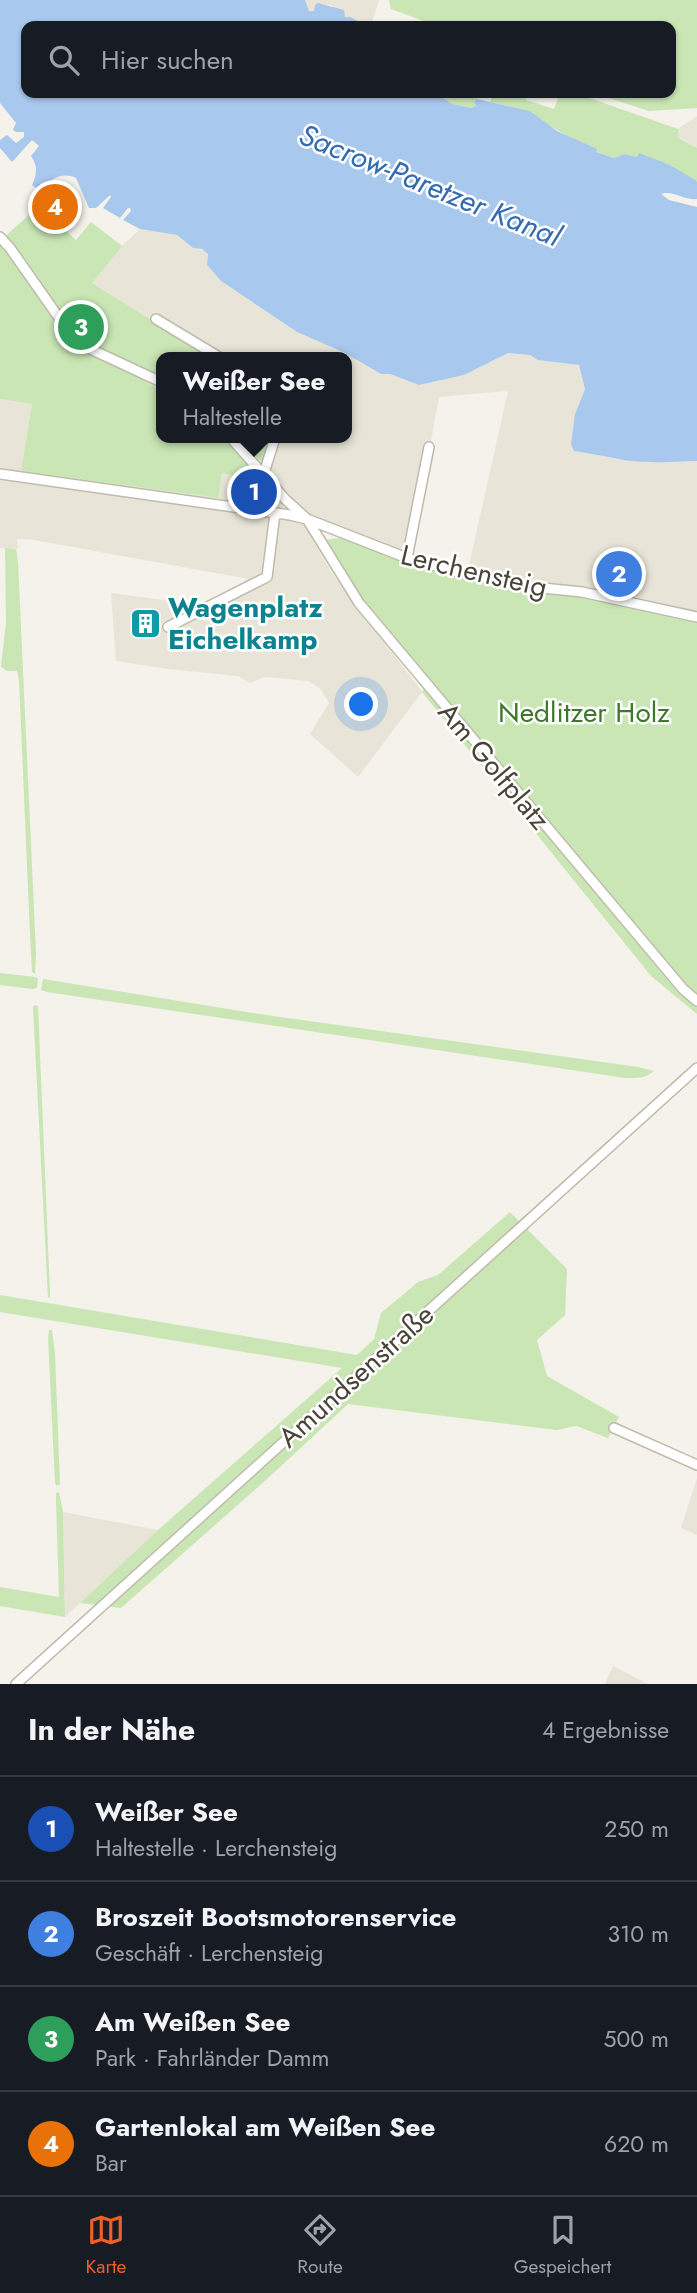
<!DOCTYPE html>
<html lang="de">
<head>
<meta charset="utf-8">
<style>
	body { margin:0; font-family:Jost,sans-serif; background:#20242c; color:#f1f3f6 }
	.you { position:absolute; left:362px; top:705px; width:24px; height:24px; margin:-18px; border:5px solid #fff; border-radius:50%; background:#1a73e8; box-shadow:0 0 0 10px #1a73e833 }
	.badge { display:grid; place-items:center; width:46px; height:46px; border-radius:50%; background:#f15f24; color:#fff; font-size:23px; font-weight:700 }
	.pin { position:absolute; translate:-50% -50%; border:4px solid #fff; box-shadow:0 2px 7px #0006 }
	.popup { position:absolute; left:156px; top:352px; width:196px; height:91px; box-sizing:border-box; display:grid; place-content:center; border-radius:14px; background:#171b24; filter:drop-shadow(0 2px 5px #0005); font-size:23px; white-space:nowrap; color:#9ea1a6 }
	.popup b { font-size:26px; color:#f1f3f6 }
	.popup::after { content:''; position:absolute; left:50%; top:100%; margin-left:-14px; border:14px solid transparent; border-top-color:#171b24 }
	.list { margin:0; padding:0; list-style:none }
	h2 { display:flex; justify-content:space-between; align-items:center; height:91px; margin:0; padding:0 28px; font-size:30px }
	h2 small { font-size:23px; font-weight:400; color:#9ea1a6 }
	.list li { display:grid; grid-template-columns:46px 1fr auto; gap:21px; align-items:center; box-sizing:border-box; height:105px; padding:0 28px; border-top:2px solid #363941 }
	.list b { display:block; font-size:26px; white-space:nowrap }
	.list p { margin:0; font-size:23px; white-space:nowrap; color:#9ea1a6 }
	.list em { font-size:23px; font-style:normal; color:#9ea1a6 }
	.icon { flex:none; width:38px; height:38px; fill:none; stroke:currentColor; stroke-width:2; stroke-linecap:round; stroke-linejoin:round }
	.map { position:relative; flex:none; width:697px; height:1684px; overflow:hidden }
	.search { position:absolute; background:#171b24; box-shadow:0 2px 5px #0004; left:21px; right:21px; top:21px; height:77px; display:flex; align-items:center; gap:18px; box-sizing:border-box; padding:0 24px; border-radius:14px; color:#9ea1a6; font-size:26px }
	.sheet { height:511px; background:#171b24 }
	nav { display:flex; justify-content:space-around; align-items:center; box-sizing:border-box; height:98px; border-top:2px solid #363941; background:#171b24; font-size:19px; color:#9ea1a6 }
	nav a { display:grid; justify-items:center; gap:4px }
	nav .on { color:#f15f24 }
	.map>svg:first-child { display:block }
</style>
</head>
<body>
<div class="map">
<svg width="697" height="1684" viewBox="0 0 697 1684">
	<rect width="100%" height="100%" fill="#f4f2ea"/>
	<!-- residential -->
	<path fill="#e8e5d8" d="M305 0H379L371 26H366L351 17H345L331 5H325L314 12 309 11Z
		M697 116V148L679 137 678 129Z
		M140 229 177 235 193 248 205 251 208 254 207 265 221 281 297 332 345 353 381 374H390L419 385 464 375 508 353 530 355 538 360 579 365 585 389 575 414 574 451 598 454 614 459 659 462 697 461V611L622 594 552 586 468 570 508 391 439 397 410 555 307 515 304 525 331 572 422 692 358 777 310 734 329 703 320 688 308 681 265 677 250 683 238 676 168 669 116 661 111 593 201 605 249 579 34 540 17 539 18 549 0 548V399L32 404 21 471 217 498 222 473 257 482 279 438H347V357H211L91 282 122 246Z
		M697 1478V1535L681 1528Z
		M63 1512 158 1530 65 1617Z
		M613 1666 648 1684H605Z"/>
	<!-- green -->
	<path fill="#c9e6b4" d="M389 0H697V108L649 111 593 93H671V26H437L391 9Z
		M436 93H476L477 99 474 102 476 105 472 108 452 104Z
		M494 93H527L526 100 554 109 560 93H575L678 129 679 138 697 148V182L637 157 624 154 614 158 596 152 541 121 530 111 490 102Z
		M39 206 76 240 91 222 122 246 92 283 211 357H161V378L147 372 144 381 161 390V438H223L259 478 258 482 222 473 218 498 21 471 32 404 0 399V241Z
		M240 438H272L264 465Z
		M340 538 405 560 505 587 630 603 697 620V1014L651 976 422 692 428 683 368 611 324 540Z
		M5 548 16 549 18 562 36 953 35 974 32 972 30 934 19 680 17 671H7L1 667 6 622Z
		M0 973 35 977 38 979 37 988 33 989 0 985Z
		M43 979 266 1015 638 1067 654 1071C644 1079 637 1078 625 1078L47 992 41 990Z
		M35 1005 38 1006 50 1294V1297L48 1298 33 1007Z
		M510 1212 567 1269 565 1315 537 1340 547 1376 619 1417 608 1438 576 1426 557 1430 348 1404 266 1480 121 1608 80 1603 158 1530 342 1368 0 1312V1295L357 1355 374 1339 381 1313 418 1282 438 1275Z
		M49 1330H52L55 1353 60 1484 57 1486 55 1483 48 1338Z
		M59 1492 63 1512 65 1617 0 1606V1587L59 1597 56 1502V1493Z"/>
	<!-- water -->
	<path fill="#a9c8ee" d="M0 0H305L309 11H314L315 5 318 3 344 10 345 17H351L366 26H26V93H436L452 104 472 108 476 105 474 102 477 99 530 111 557 131 597 149 596 152 614 158 624 154 637 157 639 153 670 165 695 180 697 182V199C684 201 674 190 661 194L669 200 697 207V461C670 462 639 464 613 458 600 455 587 453 574 451L571 444 575 414 585 389 579 365 538 360 530 355 508 353 464 375 419 385 390 374H381L345 353 297 332 221 281 207 265 208 254 202 249 193 248 177 235 140 229 123 220 131 211 130 208H128L120 218 103 208 111 197 110 195 96 208H89L76 178C60 171 51 180 39 190L32 185C37 174 38 166 31 156L39 146 32 140 12 162 0 148V140L7 135 16 143 24 137V132H16L13 130 16 123 0 103Z"/>
	<g fill="none" stroke-linecap="round" stroke-linejoin="round">
		<defs>
			<path id="minor" d="M0 237 10 248 69 332 84 346 161 382
				M156 319 219 357
				M231 438 285 499 307 519 359 603 683 989 697 1001
				M0 474 290 515 307 519 407 558 461 573 523 586 582 592 697 617
				M256 509 264 473 275 438
				M407 558 429 447
				M168 627 267 577 275 513
				M614 1428 697 1465
				M16 1684 697 1068"/>
		</defs>
		<!-- minor casing -->
		<use href="#minor" stroke="#bfbbac" stroke-width="12"/>
		<!-- minor -->
		<use href="#minor" stroke="#fff" stroke-width="9"/>
	</g>
	<!-- icons -->
	<defs>
		<symbol id="building-square" viewBox="-11 -11 22 22"><rect x="-9" y="-9" width="18" height="18" rx="4" fill="#0f9aa8" stroke="#fff"/><path d="M-4-6H4V6H1V3H-1V6H-4ZM-2.5-4.3h1.7v1.8h-1.7ZM.8-4.3h1.7v1.8H.8ZM-2.5-1h1.7V.8h-1.7ZM.8-1h1.7V.8H.8Z" fill="#fff"/></symbol>
	</defs>
	<g fill-rule="evenodd">
		<use href="#building-square" x="128" y="606" width="35" height="35"/>
	</g>
	<g text-anchor="middle" dominant-baseline="central" stroke-width="5" stroke-linejoin="round" paint-order="stroke">
		<!-- street labels -->
		<g font-size="28" fill="#484438" stroke="#fff">
			<text transform="translate(474 571) rotate(13)">Lerchensteig</text>
			<text transform="translate(494 766) rotate(50)">Am Golfplatz</text>
			<text transform="translate(356 1376) rotate(-42)">Amundsenstraße</text>
		</g>
		<!-- culture labels -->
		<g font-size="28" font-weight="bold" fill="#0d838f" stroke="#fff" text-anchor="start">
			<text x="168" y="607">Wagenplatz<tspan x="168" dy="32">Eichelkamp</tspan></text>
		</g>
		<!-- park labels -->
		<g font-size="28" fill="#3f782d" stroke="#fff">
			<text x="584" y="712">Nedlitzer Holz</text>
		</g>
		<!-- water labels -->
		<g font-size="30" font-style="italic" fill="#356bb0" stroke="#fff">
			<text transform="translate(430 185) rotate(22)">Sacrow-Paretzer Kanal</text>
		</g>
	</g>
</svg>
<div class="you"></div>
<div class="pin badge" style="left:254px;top:492px;background:#1a4fb4">1</div>
<div class="popup"><b>Weißer See</b>Haltestelle</div>
<div class="pin badge" style="left:619px;top:574px;background:#3f7fe0">2</div>
<div class="pin badge" style="left:81px;top:327px;background:#2e9e5b">3</div>
<div class="pin badge" style="left:55px;top:207px;background:#e8710a">4</div>
<div class="search"><svg class="icon" aria-label="search" viewBox="0 0 24 24"><circle cx="10" cy="10" r="6"/><path d="M15 15l6 6"/></svg>Hier suchen</div>
</div>
<section class="sheet">
<h2>In der Nähe<small>4 Ergebnisse</small></h2>
<ul class="list">
<li><span class="badge" style="background:#1a4fb4">1</span><div><b>Weißer See</b><p>Haltestelle · Lerchensteig</p></div><em>250 m</em></li>
<li><span class="badge" style="background:#3f7fe0">2</span><div><b>Broszeit Bootsmotorenservice</b><p>Geschäft · Lerchensteig</p></div><em>310 m</em></li>
<li><span class="badge" style="background:#2e9e5b">3</span><div><b>Am Weißen See</b><p>Park · Fahrländer Damm</p></div><em>500 m</em></li>
<li><span class="badge" style="background:#e8710a">4</span><div><b>Gartenlokal am Weißen See</b><p>Bar</p></div><em>620 m</em></li>
</ul>
</section>
<nav>
<a class="on"><svg class="icon" aria-label="map" viewBox="0 0 24 24"><path d="M3 6l6-2 6 2 6-2v14l-6 2-6-2-6 2zM9 4v14M15 6v14"/></svg>Karte</a>
<a><svg class="icon" aria-label="directions" viewBox="0 0 24 24"><path d="M12 3l9 9-9 9-9-9zM9 14v-3h6M13 9l2 2-2 2"/></svg>Route</a>
<a><svg class="icon" aria-label="saved" viewBox="0 0 24 24"><path d="M7 4h10v16l-5-4-5 4z"/></svg>Gespeichert</a>
</nav>
</body>
</html>
